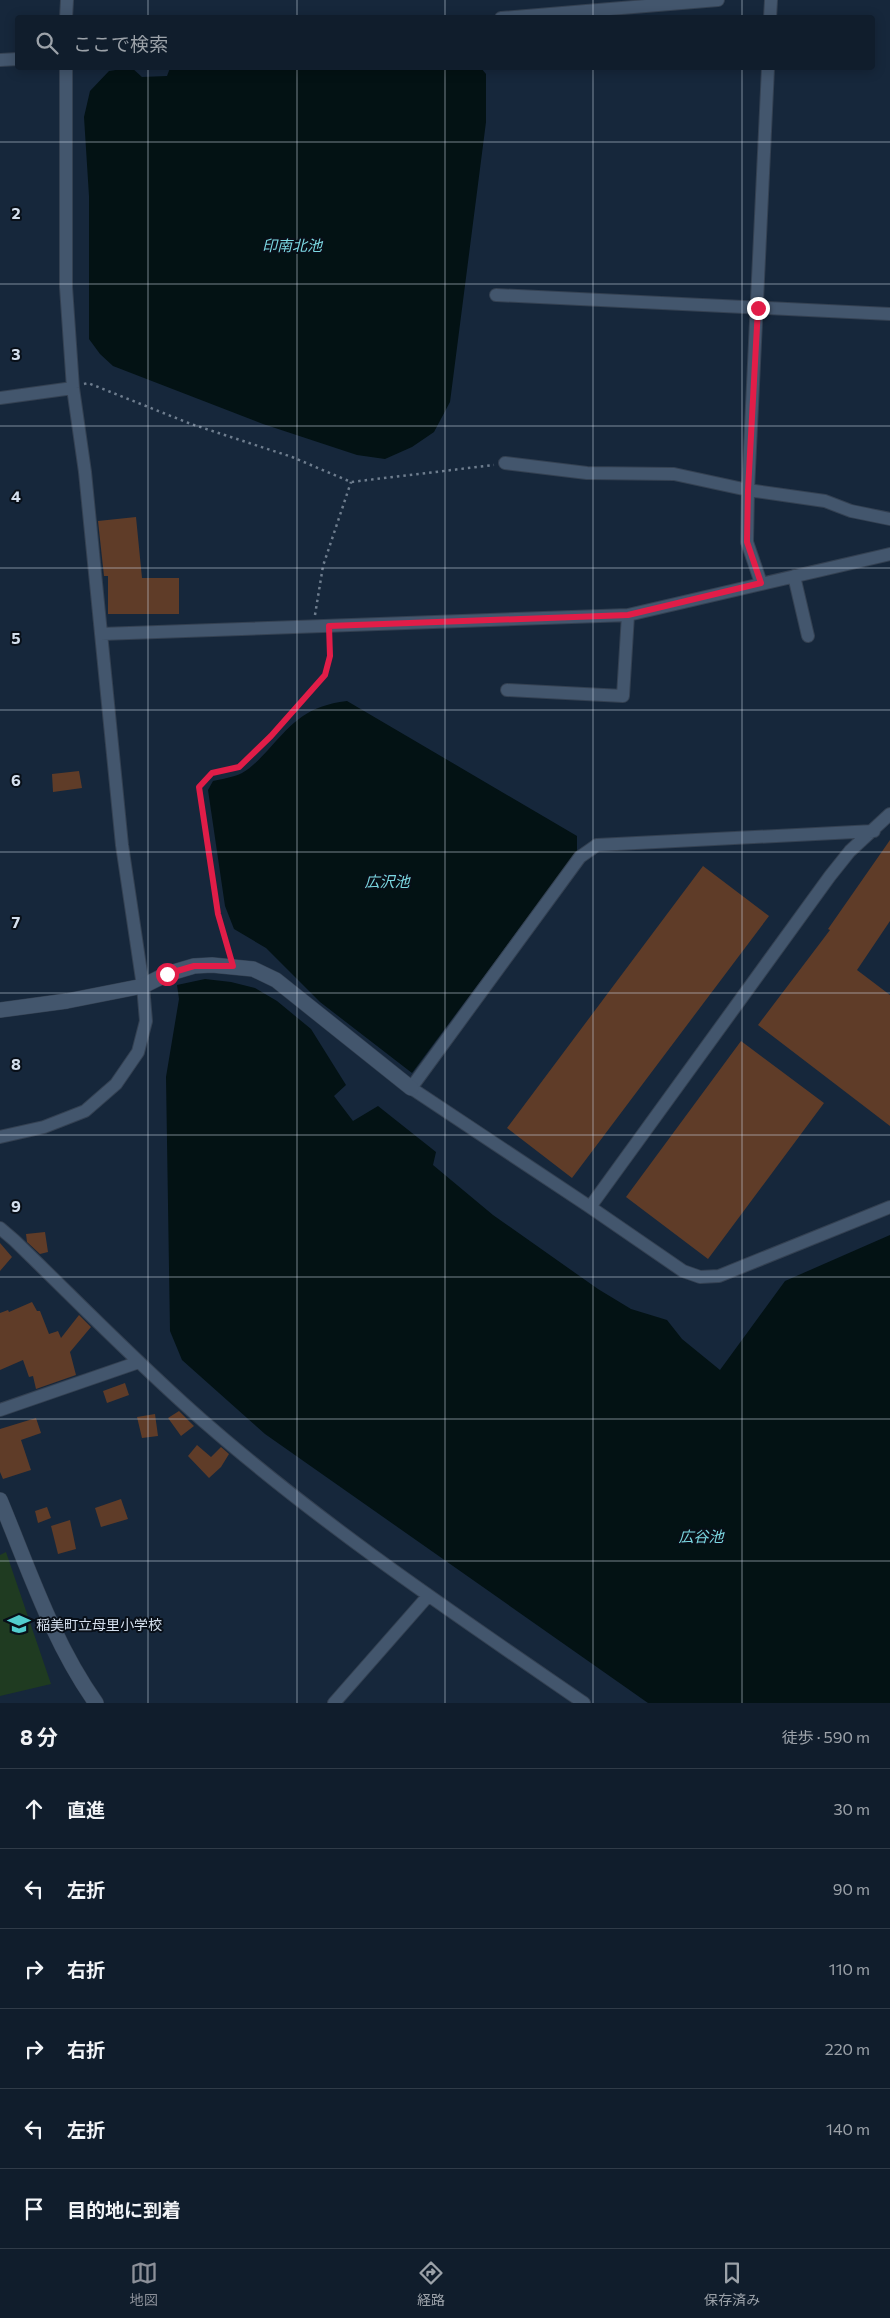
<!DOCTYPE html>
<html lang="ja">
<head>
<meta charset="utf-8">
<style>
	body { margin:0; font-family:Commissioner,"Noto Sans JP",sans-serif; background:#1e2a38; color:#f1f3f6 }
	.stop { position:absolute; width:15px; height:15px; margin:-11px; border:4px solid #e11d48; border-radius:50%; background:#fff }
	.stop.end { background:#e11d48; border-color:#fff; box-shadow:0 1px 5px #0008 }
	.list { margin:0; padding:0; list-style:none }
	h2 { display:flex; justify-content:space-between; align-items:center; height:65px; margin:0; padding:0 20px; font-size:21px }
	h2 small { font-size:16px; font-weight:400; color:#9ca2a9 }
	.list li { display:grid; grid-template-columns:32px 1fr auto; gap:15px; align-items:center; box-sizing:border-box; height:80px; padding:0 20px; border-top:1px solid #303b48 }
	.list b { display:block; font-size:19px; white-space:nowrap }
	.list em { font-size:16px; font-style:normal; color:#9ca2a9 }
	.icon { flex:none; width:28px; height:28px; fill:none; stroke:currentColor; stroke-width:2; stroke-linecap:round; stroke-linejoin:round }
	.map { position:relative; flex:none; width:890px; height:1703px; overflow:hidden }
	.search { position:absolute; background:#101d2c; box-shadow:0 2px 12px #0003; left:15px; right:15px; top:15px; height:55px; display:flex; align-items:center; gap:12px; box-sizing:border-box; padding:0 18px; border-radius:5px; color:#9ca2a9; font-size:19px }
	.sheet { height:545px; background:#101d2c }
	nav { display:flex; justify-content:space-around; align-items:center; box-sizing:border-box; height:70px; border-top:1px solid #303b48; background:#101d2c; font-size:14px; color:#9ca2a9 }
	nav a { display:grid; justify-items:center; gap:2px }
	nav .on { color:#8c9099 }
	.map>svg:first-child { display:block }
</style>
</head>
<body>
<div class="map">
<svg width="890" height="1703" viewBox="0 0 890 1703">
	<rect width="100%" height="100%" fill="#16273b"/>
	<!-- green -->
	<path fill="#1f3b21" d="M6 1552 51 1684 0 1696V1555Z"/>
	<!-- water -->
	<path fill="#031214" d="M129 68H132L142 77 167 76 170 68H481L486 74V122L450 402 434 432 412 447 385 459 357 455 263 424 113 366 100 354 89 339V196L84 117 90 91 109 71Z
		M347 701 577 836V851L412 1073 320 1002 266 948 234 929 225 906 208 790 213 781C222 779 234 777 242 773 252 768 261 757 268 750 294 721 307 706 347 701Z
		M205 979 231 982 255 988 277 1001 311 1029 346 1085 334 1096 353 1121 378 1106 436 1152 433 1165 493 1215 598 1289 631 1309 667 1320 682 1339 720 1370 785 1281 890 1235V1703H648L265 1434 182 1360 170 1331 166 1077 179 999 177 985Z"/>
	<!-- building -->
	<path fill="#5f3c28" d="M136 517 142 578H179V614H108V576H104L98 521Z
		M79 771 82 788 53 792 52 774Z
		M890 840V921L857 970 890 995V1126L758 1025 830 930 828 929Z
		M703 866 769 916 572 1178 507 1128Z
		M741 1041 824 1103 708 1259 626 1197Z
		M45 1232 48 1252 40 1254 27 1242 26 1234Z
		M0 1243 12 1257 0 1271Z
		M32 1302 37 1311H40L49 1334 58 1331 61 1338 79 1315 91 1327 70 1352 76 1375 36 1389 33 1376 29 1377 23 1360 0 1370V1313L8 1310 9 1312Z
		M125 1383 129 1395 107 1403 103 1391Z
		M179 1411 194 1426 181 1436 168 1418Z
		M155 1414 158 1436 142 1438 137 1417Z
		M36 1418 41 1433 21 1440 31 1470 3 1479 0 1472V1429Z
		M197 1445 211 1457 221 1447 229 1454 221 1467 209 1478 188 1456Z
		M121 1499 128 1519 101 1527 95 1508Z
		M47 1507 51 1518 38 1523 35 1511Z
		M70 1520 76 1549 58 1554 51 1526Z"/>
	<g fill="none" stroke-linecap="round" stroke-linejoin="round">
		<defs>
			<path id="minor" d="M66 18 67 0
				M501 18 718 0
				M770 18 771 0
				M0 60 18 59
				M496 295 890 314
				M0 398 73 388
				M505 463 587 473 674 474 748 490 825 501 851 511 890 519
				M794 576 808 636
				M761 583 747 542 748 490 768 68
				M101 634 628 615 890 554
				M507 690 623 696 628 615
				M890 814 850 851 830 876 590 1207 683 1271 700 1277 719 1276 890 1207
				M0 1137 44 1127 85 1111 116 1084 138 1052 146 1021 143 986 122 845 85 472 73 388 66 287V68
				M590 1207 411 1088 580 857 597 845 874 831
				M0 1228 14 1240C76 1300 137 1363 202 1420 322 1525 453 1613 584 1703
				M0 1410 139 1362
				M334 1703 428 1596"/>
			<path id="tertiary" d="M0 1010 67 1001 143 986 167 974 194 966 212 965 253 969 276 980 411 1088"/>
			<path id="secondary" d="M0 1500C28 1567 53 1643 96 1703"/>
		</defs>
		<!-- minor casing -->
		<use href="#minor" stroke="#344152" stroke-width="14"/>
		<!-- tertiary casing -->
		<use href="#tertiary" stroke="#344152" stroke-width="16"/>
		<!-- secondary casing -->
		<use href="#secondary" stroke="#344152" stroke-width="16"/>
		<!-- path -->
		<path stroke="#6e7d8e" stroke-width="2.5" stroke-dasharray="2.5 4" stroke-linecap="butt" d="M84 384 88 383 191 424 292 457 351 482 494 465
			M315 615 323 566 351 482
			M230 954 218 914 199 787 212 773 239 767 271 737 325 675 330 656 329 638"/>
		<!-- minor -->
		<use href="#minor" stroke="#43566d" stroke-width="12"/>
		<!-- tertiary -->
		<use href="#tertiary" stroke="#43566d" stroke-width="15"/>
		<!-- secondary -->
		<use href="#secondary" stroke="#43566d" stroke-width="15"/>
	</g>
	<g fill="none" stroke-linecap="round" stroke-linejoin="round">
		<!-- route -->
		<path stroke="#e11d48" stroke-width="6" d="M167 974 194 966H233L218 914 199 787 212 773 239 767 271 736 325 675 330 656 329 626 628 615 761 583 747 542 748 490 758 308"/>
	</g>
	<!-- grid -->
	<path fill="none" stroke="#d4dfed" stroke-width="1" stroke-opacity="0.55" d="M148 0V18M297 0V18M445 0V18M593 0V18M742 0V18M148 68V1703M297 68V1703M445 68V1703M593 68V1703M742 68V1703M0 142H890M0 284H890M0 426H890M0 568H890M0 710H890M0 852H890M0 993H890M0 1135H890M0 1277H890M0 1419H890M0 1561H890"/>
	<!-- icons -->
	<defs>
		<symbol id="school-bare" viewBox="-9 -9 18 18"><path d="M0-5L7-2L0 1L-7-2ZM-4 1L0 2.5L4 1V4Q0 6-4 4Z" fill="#52cdce" stroke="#080f18" stroke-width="2.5" paint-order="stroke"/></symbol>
	</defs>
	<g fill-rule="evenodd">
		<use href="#school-bare" x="3" y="1608" width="32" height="32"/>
	</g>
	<g text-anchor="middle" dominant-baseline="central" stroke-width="4" stroke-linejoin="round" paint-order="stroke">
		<!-- poi labels -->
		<g font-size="14" fill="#d4dfed" stroke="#080f18" text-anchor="start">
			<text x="36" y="1624">稲美町立母里小学校</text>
		</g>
		<!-- water labels -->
		<g font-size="15" font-style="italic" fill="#7cd8e2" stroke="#080f18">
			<text x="292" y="245">印南北池</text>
			<text x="387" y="881">広沢池</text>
			<text x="701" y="1536">広谷池</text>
		</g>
	</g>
	<g font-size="16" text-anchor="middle" font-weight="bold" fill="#d4dfed" stroke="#080f18" stroke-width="4" stroke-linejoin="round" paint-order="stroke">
		<text x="16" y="219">2</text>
		<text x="16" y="360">3</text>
		<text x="16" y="502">4</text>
		<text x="16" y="644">5</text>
		<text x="16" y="786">6</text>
		<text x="16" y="928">7</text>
		<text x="16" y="1070">8</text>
		<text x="16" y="1212">9</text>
	</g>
</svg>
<div class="stop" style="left:167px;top:974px"></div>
<div class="stop end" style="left:758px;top:308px"></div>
<div class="search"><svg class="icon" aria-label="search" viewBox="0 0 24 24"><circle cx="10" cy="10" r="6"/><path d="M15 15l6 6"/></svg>ここで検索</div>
</div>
<section class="sheet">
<h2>8 分<small>徒歩 · 590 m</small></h2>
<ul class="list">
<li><svg class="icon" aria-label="ahead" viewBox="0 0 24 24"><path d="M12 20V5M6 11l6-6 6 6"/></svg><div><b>直進</b></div><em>30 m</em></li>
<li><svg class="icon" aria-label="left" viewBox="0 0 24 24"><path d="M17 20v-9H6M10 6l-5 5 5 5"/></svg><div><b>左折</b></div><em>90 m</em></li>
<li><svg class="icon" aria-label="right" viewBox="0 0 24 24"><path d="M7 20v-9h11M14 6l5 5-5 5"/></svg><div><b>右折</b></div><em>110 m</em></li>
<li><svg class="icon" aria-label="right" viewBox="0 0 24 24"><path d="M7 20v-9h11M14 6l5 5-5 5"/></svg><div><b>右折</b></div><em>220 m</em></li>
<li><svg class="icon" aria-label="left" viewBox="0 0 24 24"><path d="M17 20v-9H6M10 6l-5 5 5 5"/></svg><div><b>左折</b></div><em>140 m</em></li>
<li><svg class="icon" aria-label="arrive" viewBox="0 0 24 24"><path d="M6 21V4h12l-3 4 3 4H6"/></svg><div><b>目的地に到着</b></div></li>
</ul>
</section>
<nav>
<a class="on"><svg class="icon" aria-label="map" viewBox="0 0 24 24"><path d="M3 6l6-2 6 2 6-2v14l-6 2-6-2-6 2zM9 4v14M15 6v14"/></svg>地図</a>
<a><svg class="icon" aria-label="directions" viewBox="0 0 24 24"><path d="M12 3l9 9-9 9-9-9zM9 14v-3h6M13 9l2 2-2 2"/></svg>経路</a>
<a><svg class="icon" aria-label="saved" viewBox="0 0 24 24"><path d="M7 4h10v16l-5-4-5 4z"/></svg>保存済み</a>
</nav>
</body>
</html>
